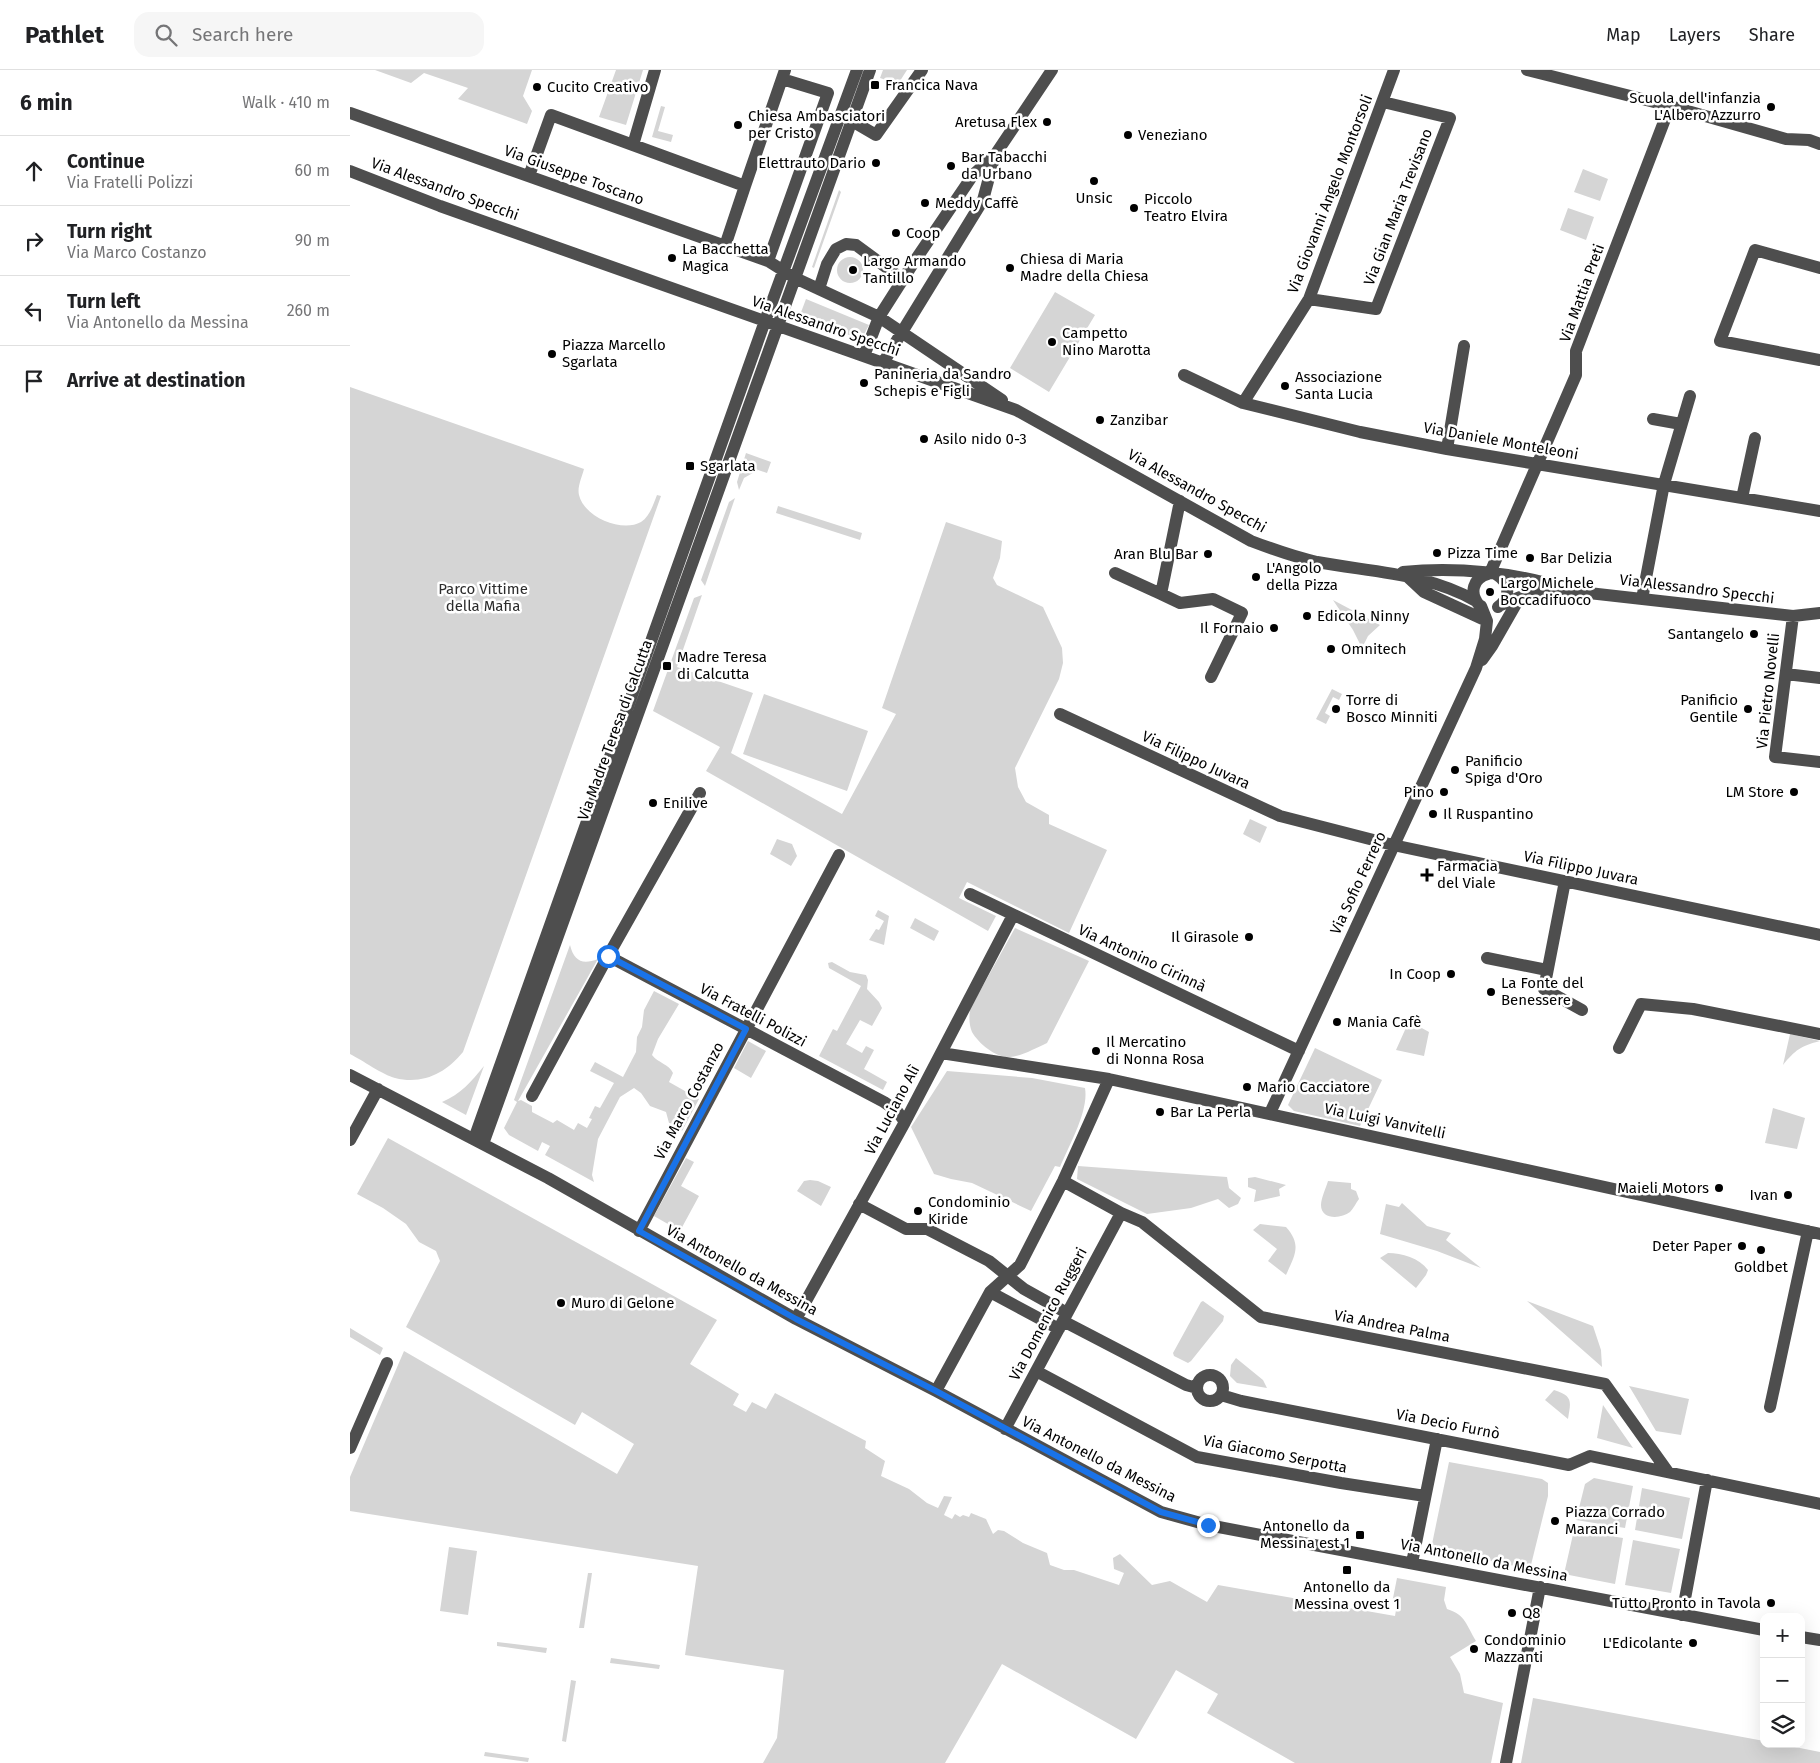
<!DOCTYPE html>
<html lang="en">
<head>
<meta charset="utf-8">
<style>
	body { margin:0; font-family:"Fira Sans",sans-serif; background:#f6f6f6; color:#202124 }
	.controls { position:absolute; right:15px; bottom:15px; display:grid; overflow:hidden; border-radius:10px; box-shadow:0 5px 20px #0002 }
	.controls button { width:45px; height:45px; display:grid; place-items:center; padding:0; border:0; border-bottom:1px solid #e0e0e0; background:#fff; color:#202124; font:25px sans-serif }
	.stop { position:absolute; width:15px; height:15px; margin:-11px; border:4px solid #1a73e8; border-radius:50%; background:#fff }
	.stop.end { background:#1a73e8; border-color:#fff; box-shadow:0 1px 5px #0008 }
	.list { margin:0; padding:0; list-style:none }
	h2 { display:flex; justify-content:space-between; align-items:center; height:65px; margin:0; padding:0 20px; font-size:21px }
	h2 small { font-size:16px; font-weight:400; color:#757577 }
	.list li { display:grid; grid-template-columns:32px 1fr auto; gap:15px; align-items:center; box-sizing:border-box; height:70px; padding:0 20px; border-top:1px solid #e0e0e0 }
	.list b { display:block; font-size:19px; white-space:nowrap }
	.list p { margin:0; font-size:16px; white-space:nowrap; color:#757577 }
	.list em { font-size:16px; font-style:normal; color:#757577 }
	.icon { flex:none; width:28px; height:28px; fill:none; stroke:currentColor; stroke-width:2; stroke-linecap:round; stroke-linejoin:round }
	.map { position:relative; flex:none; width:1470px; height:1693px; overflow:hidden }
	header { display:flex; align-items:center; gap:30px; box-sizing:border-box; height:70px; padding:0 25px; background:#fff; border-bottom:1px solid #e0e0e0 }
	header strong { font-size:24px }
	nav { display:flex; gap:28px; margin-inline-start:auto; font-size:18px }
	.search { width:350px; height:45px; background:#f6f6f6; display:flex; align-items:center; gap:12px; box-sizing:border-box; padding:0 18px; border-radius:15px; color:#757577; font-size:19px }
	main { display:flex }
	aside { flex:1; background:#fff }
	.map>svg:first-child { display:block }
</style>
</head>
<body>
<header>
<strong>Pathlet</strong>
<div class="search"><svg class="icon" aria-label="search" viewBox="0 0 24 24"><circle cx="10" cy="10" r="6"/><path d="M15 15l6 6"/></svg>Search here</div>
<nav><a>Map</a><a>Layers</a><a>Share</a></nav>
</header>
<main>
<aside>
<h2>6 min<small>Walk · 410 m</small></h2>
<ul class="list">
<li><svg class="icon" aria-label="ahead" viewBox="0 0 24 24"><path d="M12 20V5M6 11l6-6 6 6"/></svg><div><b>Continue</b><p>Via Fratelli Polizzi</p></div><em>60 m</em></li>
<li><svg class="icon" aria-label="right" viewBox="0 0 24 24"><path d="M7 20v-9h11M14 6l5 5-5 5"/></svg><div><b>Turn right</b><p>Via Marco Costanzo</p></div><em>90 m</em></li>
<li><svg class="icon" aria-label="left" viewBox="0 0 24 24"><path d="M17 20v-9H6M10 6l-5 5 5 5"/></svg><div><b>Turn left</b><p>Via Antonello da Messina</p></div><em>260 m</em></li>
<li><svg class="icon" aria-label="arrive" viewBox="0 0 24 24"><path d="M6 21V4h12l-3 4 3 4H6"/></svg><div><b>Arrive at destination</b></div></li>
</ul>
</aside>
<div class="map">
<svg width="1470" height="1693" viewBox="0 0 1470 1693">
	<rect width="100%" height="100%" fill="#fff"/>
	<!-- green -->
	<path fill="#d5d5d5" d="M25 0H182L173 26 182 41 177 54 108 29 118 18 74 3 61 13Z
		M266 0H293L276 55 249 47Z
		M533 0H557L548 14 530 8Z
		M311 36 315 37 308 61 323 65 321 72 302 67Z
		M1233 99 1258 109 1250 131 1224 122Z
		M489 120 491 122 464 198 462 197Z
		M1218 138 1244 147 1236 170 1210 160Z
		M487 200a13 13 0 1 1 26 0a13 13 0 1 1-26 0Z
		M705 222 745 245 699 322 660 298Z
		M456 229 519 255 511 270 450 245Z
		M0 317 234 399C232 407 227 417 229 425 234 447 272 463 291 452 300 446 303 435 307 425L311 426 113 982C96 1003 73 1015 45 1008 33 1005 12 990 0 984Z
		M396 383 421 392 417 403 408 400 394 408 389 420 387 412Z
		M385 428 355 516 351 510 379 432Z
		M428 436 512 463 510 470 426 443Z
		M596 452 652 471 650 488 643 508 647 515 693 537 712 578 713 593 709 609 665 698 668 717 676 732 699 745V754L757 780 719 863 617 812 609 828 646 846 638 861 356 701 370 677 303 641 344 528 352 525 327 597 403 623 381 683 492 744 546 644 532 638Z
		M983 530 1030 555 1018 566 1012 578 1003 560Z
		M982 619 992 624 989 630 983 627 975 643 980 646 976 654 966 649Z
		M414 624 518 661 497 721 393 684Z
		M900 749 917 757 910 773 893 764Z
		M427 769 442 774 447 786 441 796 420 784Z
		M528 840 539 846 534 875 519 870 526 859 529 860 534 851 525 846Z
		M565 848 589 861 584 871 560 858Z
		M665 858 739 891 697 973C686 978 672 986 660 987 646 988 629 974 622 962 619 955 619 947 620 939Z
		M220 875C224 891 232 895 248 889L168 1031 171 1030 182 1036V1042L203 1053 207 1050 224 1060 228 1053 237 1058 242 1049 239 1048 245 1036 250 1038 264 1013 240 1001 245 992 273 1007 286 982 287 967 292 957 294 940 304 921 329 934 308 969 302 985C308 993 319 994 323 1003L319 1012 349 1029 332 1061 319 1053 316 1042 300 1036 291 1023 284 1018 270 1027 248 1069 242 1105 244 1112 195 1085 200 1076 192 1072 188 1081 159 1065 154 1058 167 1032 164 1030Z
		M482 892 500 902 516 905 518 910 517 919 529 932 532 938 522 956 510 950 496 974 512 983 516 976 524 980 514 999 537 1012 533 1020 469 986 483 959 487 961 511 916 479 898 478 893Z
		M1059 951 1079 962 1074 986 1046 980Z
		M1440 964 1470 971C1451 976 1445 980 1433 995Z
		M398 971 416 981 401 1008 384 998Z
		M965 978 1032 1010 1010 1056 944 1041 938 1035Z
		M134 996 116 1045 92 1032C111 1024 121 1012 134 996Z
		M597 1001 682 1008 735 1018C739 1041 719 1075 710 1097L705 1096 681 1141 622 1113 601 1109 584 1104 561 1057Z
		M1423 1038 1455 1048 1447 1079 1415 1073Z
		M38 1068 367 1250 340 1294 389 1324 383 1335 396 1342 402 1332 416 1339 425 1323 516 1371 515 1378 535 1391 531 1406 559 1419 577 1433 588 1438 594 1426 602 1427 594 1445 602 1449 605 1444 610 1447 613 1445 619 1447 621 1443 636 1449 643 1464 648 1460 654 1461 673 1473 697 1483 700 1495 714 1500H724L769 1515 774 1503 764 1499 763 1488 770 1484 802 1515 820 1511 857 1532 868 1515 1045 1546 1047 1534 1042 1533 1047 1508 1096 1517 1094 1530 1097 1539C1116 1545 1116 1555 1126 1571L1100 1587 1110 1604 1114 1623 1153 1633 1141 1693H945L857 1643 868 1624 826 1600 786 1669 652 1594 595 1693H413L427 1668 434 1600 335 1585 348 1496 0 1441V1407L54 1281 267 1404 284 1374 232 1342 225 1355 56 1257 90 1191 86 1181 69 1172 56 1154 33 1138 7 1124Z
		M336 1088 344 1092 331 1116 349 1126 330 1161 304 1146Z
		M728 1096 877 1107 879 1118 891 1128 888 1134 879 1138 868 1129 841 1138 797 1144 727 1109Z
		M905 1107 936 1115 929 1119 930 1126 904 1132 906 1120 898 1117V1108Z
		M460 1110 468 1111 481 1117 471 1136 447 1121 454 1111Z
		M978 1111 1001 1113V1119L1006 1121 1009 1129C1006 1133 1003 1139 1000 1142 991 1149 971 1150 971 1135 971 1128 976 1118 978 1111Z
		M1052 1133 1077 1156 1101 1163 1096 1170 1131 1198 1087 1181 1030 1164 1036 1134 1049 1137Z
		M910 1154 936 1157C952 1175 945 1185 936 1205L918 1191 927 1179 903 1160Z
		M1038 1183C1052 1183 1069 1188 1078 1200L1076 1205 1066 1218 1030 1188Z
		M853 1231 874 1246 873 1251 841 1291 838 1293 824 1286 823 1283 851 1232Z
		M1177 1231 1243 1256 1251 1280 1252 1297Z
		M0 1258 33 1278 30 1285 0 1267Z
		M886 1288 913 1310 917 1318 887 1313 880 1306 881 1295Z
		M1279 1316 1339 1329 1331 1365 1306 1361Z
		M1204 1320C1223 1326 1221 1331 1218 1349L1195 1330Z
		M1253 1335 1283 1378 1247 1368Z
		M1099 1392 1192 1409 1198 1413V1426L1180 1499 1081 1479Z
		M1244 1408 1283 1416 1275 1458 1226 1450 1235 1414Z
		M1292 1418 1340 1428 1332 1469 1285 1460Z
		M1224 1460 1273 1468 1265 1514 1214 1504Z
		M1283 1470 1330 1479 1321 1523 1275 1515Z
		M99 1477 127 1481 118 1545 90 1541Z
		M238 1503H242L234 1558H229Z
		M147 1572 197 1578 196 1583 147 1576Z
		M261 1588 310 1595 309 1599 260 1593Z
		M221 1610 226 1611 216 1672 212 1671Z
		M1183 1628 1414 1671V1674H1430L1470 1682V1693H1171Z
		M135 1682 179 1688 178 1692 134 1686Z"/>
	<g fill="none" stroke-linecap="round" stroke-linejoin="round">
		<!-- minor -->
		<path stroke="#4e4e4e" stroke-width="12" d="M1177 0 1320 36 1436 69 1459 70 1470 74
			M0 43 418 191 445 208 529 247 652 330
			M502 51 526 65 572 0
			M283 75 305 0
			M0 101 90 136 666 340 901 471C922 479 944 487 967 492 1021 502 1077 503 1126 531
			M179 106 201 45 395 116 375 176
			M395 116 435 0
			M418 191 478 23 432 9
			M1470 198 1405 180 1370 271 1470 290
			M469 219 477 194 486 179 496 174 506 175 552 209
			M959 229 1026 239 1100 48 1033 32
			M514 286 529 247 564 192 623 105 645 85
			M533 293 633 130 645 85 702 0
			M834 305 893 333 1010 362 1097 379 1470 441
			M893 333 959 229 1044 0
			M1303 349 1331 354
			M1097 379 1114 276
			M1392 428 1405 368
			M830 431 811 524 830 533 863 529 892 543 861 607
			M1053 502C1105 497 1166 502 1216 519
			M765 503 811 524
			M1140 503 1226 305V281L1320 36
			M1147 505C1160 513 1161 528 1148 537
			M1059 508 1074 522 1137 551
			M1292 529 1314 414 1340 326
			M1129 535C1119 523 1123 508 1138 504
			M1151 535 1170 527 1189 523 1221 521 1443 546 1470 543
			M1443 546 1425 687 1470 692
			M1132 590 1142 576 1170 527
			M1436 604 1470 608
			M710 644 930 746 1043 775 1470 865
			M1215 811 1194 919 1232 940
			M620 824 949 981
			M258 886 534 1032 547 1041 555 1052
			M1137 888 1197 900
			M1269 978 1291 934 1343 939 1470 964
			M591 983 759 1009 1470 1164
			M0 1005 198 1108 446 1249 586 1321 811 1442 858 1455 1414 1560
			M182 1026 258 886 350 723
			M920 1043 1126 598 1135 569 1137 551 1131 536
			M124 1069 415 251 507 0
			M0 1070 28 1019
			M133 1074 520 0
			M713 1111 771 1143 792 1152 911 1247 1255 1314 1318 1402
			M509 1134 556 1159H577L639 1191 674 1219 717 1243
			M289 1161 489 785
			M640 1222 709 1259
			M446 1249 555 1052 663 845
			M713 1251 836 1315 847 1318
			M686 1301 847 1387 991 1413 1075 1426
			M847 1318a13 13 0 1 1 26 0a13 13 0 1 1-26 0Z
			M586 1321 640 1222 670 1195 713 1111 759 1009
			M871 1325 891 1331 1219 1395 1240 1386 1470 1434
			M1420 1337 1458 1161
			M655 1359 771 1143
			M0 1378 37 1293
			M1062 1493 1087 1369
			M1332 1545 1357 1410
			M1451 1567 1470 1570
			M1156 1693 1190 1517"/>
	</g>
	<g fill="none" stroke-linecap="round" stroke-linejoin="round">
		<!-- route -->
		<path stroke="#1a73e8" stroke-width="6" d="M258 886 396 959 289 1161 446 1249 586 1321 811 1442 858 1455"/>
	</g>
	<!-- markers -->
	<g fill="#000" stroke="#fff" stroke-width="2">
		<rect x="520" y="10" width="10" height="10" rx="2.5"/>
		<circle cx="187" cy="17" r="5"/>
		<circle cx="1421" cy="37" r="5"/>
		<circle cx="697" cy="52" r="5"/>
		<circle cx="388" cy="55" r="5"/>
		<circle cx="778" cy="65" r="5"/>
		<circle cx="526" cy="93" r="5"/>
		<circle cx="601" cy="96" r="5"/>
		<circle cx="744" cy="111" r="5"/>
		<circle cx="575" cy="133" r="5"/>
		<circle cx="784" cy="138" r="5"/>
		<circle cx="546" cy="163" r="5"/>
		<circle cx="322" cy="188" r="5"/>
		<circle cx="660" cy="198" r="5"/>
		<circle cx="503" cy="200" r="5"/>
		<circle cx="702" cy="272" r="5"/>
		<circle cx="202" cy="284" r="5"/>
		<circle cx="514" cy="313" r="5"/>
		<circle cx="935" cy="316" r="5"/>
		<circle cx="750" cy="350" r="5"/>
		<circle cx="574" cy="369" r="5"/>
		<rect x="335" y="391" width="10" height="10" rx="2.5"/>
		<circle cx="1087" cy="483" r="5"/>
		<circle cx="858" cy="484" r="5"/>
		<circle cx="1180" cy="488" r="5"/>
		<circle cx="906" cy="507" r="5"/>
		<circle cx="1140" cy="522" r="5"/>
		<circle cx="957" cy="546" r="5"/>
		<circle cx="924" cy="558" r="5"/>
		<circle cx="1404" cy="564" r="5"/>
		<circle cx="981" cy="579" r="5"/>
		<rect x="312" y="591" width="10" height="10" rx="2.5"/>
		<circle cx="986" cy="639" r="5"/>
		<circle cx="1398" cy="639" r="5"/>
		<circle cx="1105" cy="700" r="5"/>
		<circle cx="1094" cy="722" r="5"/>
		<circle cx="1444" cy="722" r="5"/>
		<circle cx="303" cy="733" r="5"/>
		<circle cx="1083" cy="744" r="5"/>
		<path d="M1074.5 797.5h5v5h5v5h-5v5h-5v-5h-5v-5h5z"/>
		<circle cx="899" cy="867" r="5"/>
		<circle cx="1101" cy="904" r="5"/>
		<circle cx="1141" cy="922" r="5"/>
		<circle cx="987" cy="952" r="5"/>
		<circle cx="746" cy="981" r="5"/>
		<circle cx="897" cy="1017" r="5"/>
		<circle cx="810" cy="1042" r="5"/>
		<circle cx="1369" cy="1118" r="5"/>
		<circle cx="1438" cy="1125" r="5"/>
		<circle cx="568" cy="1141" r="5"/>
		<circle cx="1392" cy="1176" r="5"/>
		<circle cx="1411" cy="1180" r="5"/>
		<circle cx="211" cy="1233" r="5"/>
		<circle cx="1205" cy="1451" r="5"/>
		<rect x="1005" y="1460" width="10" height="10" rx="2.5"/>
		<rect x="992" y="1495" width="10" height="10" rx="2.5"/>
		<circle cx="1421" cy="1533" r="5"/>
		<circle cx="1162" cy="1543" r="5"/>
		<circle cx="1343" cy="1573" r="5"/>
		<circle cx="1124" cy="1579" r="5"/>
	</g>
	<g text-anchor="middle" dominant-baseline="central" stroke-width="5" stroke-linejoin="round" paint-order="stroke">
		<!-- poi labels -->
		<g font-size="15" fill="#000" stroke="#fff" text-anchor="start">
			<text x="535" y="15">Francica Nava</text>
			<text x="197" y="17">Cucito Creativo</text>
			<text x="1411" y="28" text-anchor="end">Scuola dell'infanzia<tspan x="1411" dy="17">L'Albero Azzurro</tspan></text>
			<text x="398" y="46">Chiesa Ambasciatori<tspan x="398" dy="17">per Cristo</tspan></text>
			<text x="687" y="52" text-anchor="end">Aretusa Flex</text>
			<text x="788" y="65">Veneziano</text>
			<text x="611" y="87">Bar Tabacchi<tspan x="611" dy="17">da Urbano</tspan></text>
			<text x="516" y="93" text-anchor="end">Elettrauto Dario</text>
			<text x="744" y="128" text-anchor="middle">Unsic</text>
			<text x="794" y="129">Piccolo<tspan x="794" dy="17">Teatro Elvira</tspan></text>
			<text x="585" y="133">Meddy Caffè</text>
			<text x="556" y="163">Coop</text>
			<text x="332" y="179">La Bacchetta<tspan x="332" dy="17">Magica</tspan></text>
			<text x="670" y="189">Chiesa di Maria<tspan x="670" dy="17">Madre della Chiesa</tspan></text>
			<text x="513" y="191">Largo Armando<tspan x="513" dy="17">Tantillo</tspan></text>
			<text x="712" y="263">Campetto<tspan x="712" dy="17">Nino Marotta</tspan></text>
			<text x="212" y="275">Piazza Marcello<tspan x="212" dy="17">Sgarlata</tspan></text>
			<text x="524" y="304">Panineria da Sandro<tspan x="524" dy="17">Schepis e Figli</tspan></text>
			<text x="945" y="307">Associazione<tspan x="945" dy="17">Santa Lucia</tspan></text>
			<text x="760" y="350">Zanzibar</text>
			<text x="584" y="369">Asilo nido 0-3</text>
			<text x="350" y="396">Sgarlata</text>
			<text x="1097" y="483">Pizza Time</text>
			<text x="848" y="484" text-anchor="end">Aran Blu Bar</text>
			<text x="1190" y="488">Bar Delizia</text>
			<text x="916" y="498">L'Angolo<tspan x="916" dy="17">della Pizza</tspan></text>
			<text x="1150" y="513">Largo Michele<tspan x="1150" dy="17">Boccadifuoco</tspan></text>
			<text x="967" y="546">Edicola Ninny</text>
			<text x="914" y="558" text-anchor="end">Il Fornaio</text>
			<text x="1394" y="564" text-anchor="end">Santangelo</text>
			<text x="991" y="579">Omnitech</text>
			<text x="327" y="587">Madre Teresa<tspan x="327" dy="17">di Calcutta</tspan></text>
			<text x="996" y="630">Torre di<tspan x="996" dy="17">Bosco Minniti</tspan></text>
			<text x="1388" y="630" text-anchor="end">Panificio<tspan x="1388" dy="17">Gentile</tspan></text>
			<text x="1115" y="691">Panificio<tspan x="1115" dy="17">Spiga d'Oro</tspan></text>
			<text x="1084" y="722" text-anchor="end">Pino</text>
			<text x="1434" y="722" text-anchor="end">LM Store</text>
			<text x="313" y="733">Enilive</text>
			<text x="1093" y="744">Il Ruspantino</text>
			<text x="1087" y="796">Farmacia<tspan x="1087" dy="17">del Viale</tspan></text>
			<text x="889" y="867" text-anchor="end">Il Girasole</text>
			<text x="1091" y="904" text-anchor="end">In Coop</text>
			<text x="1151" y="913">La Fonte del<tspan x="1151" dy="17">Benessere</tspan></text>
			<text x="997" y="952">Mania Cafè</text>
			<text x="756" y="972">Il Mercatino<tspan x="756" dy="17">di Nonna Rosa</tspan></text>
			<text x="907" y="1017">Mario Cacciatore</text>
			<text x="820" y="1042">Bar La Perla</text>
			<text x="1359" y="1118" text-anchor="end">Maieli Motors</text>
			<text x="1428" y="1125" text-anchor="end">Ivan</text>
			<text x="578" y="1132">Condominio<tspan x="578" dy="17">Kiride</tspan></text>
			<text x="1382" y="1176" text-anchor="end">Deter Paper</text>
			<text x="1411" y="1197" text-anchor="middle">Goldbet</text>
			<text x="221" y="1233">Muro di Gelone</text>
			<text x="1215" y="1442">Piazza Corrado<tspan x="1215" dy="17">Maranci</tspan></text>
			<text x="1000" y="1456" text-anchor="end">Antonello da<tspan x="1000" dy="17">Messina est 1</tspan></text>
			<text x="997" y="1517" text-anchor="middle">Antonello da<tspan x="997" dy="17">Messina ovest 1</tspan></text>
			<text x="1411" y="1533" text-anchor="end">Tutto Pronto in Tavola</text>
			<text x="1172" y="1543">Q8</text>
			<text x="1134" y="1570">Condominio<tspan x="1134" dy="17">Mazzanti</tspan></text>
			<text x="1333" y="1573" text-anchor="end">L'Edicolante</text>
		</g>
		<!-- street labels -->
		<g font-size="15" fill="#000" stroke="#fff">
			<text transform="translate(224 105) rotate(20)">Via Giuseppe Toscano</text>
			<text transform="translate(95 119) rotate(20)">Via Alessandro Specchi</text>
			<text transform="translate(980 124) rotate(-69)">Via Giovanni Angelo Montorsoli</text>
			<text transform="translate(1048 137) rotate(-69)">Via Gian Maria Trevisano</text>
			<text transform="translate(1232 223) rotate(-70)">Via Mattia Preti</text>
			<text transform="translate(476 256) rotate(19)">Via Alessandro Specchi</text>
			<text transform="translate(1151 371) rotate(10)">Via Daniele Monteleoni</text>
			<text transform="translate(847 421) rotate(29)">Via Alessandro Specchi</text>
			<text transform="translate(1347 519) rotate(7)">Via Alessandro Specchi</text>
			<text transform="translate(1418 621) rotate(-84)">Via Pietro Novelli</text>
			<text transform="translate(265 660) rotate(-70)">Via Madre Teresa di Calcutta</text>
			<text transform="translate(846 690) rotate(25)">Via Filippo Juvara</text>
			<text transform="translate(1231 798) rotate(12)">Via Filippo Juvara</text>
			<text transform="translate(1008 813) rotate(-65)">Via Sofio Ferrero</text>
			<text transform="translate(792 888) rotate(25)">Via Antonino Cirinnà</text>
			<text transform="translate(403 945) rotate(28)">Via Fratelli Polizzi</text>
			<text transform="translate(339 1031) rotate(-62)">Via Marco Costanzo</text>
			<text transform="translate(542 1040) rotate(-62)">Via Luciano Alì</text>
			<text transform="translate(1035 1051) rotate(12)">Via Luigi Vanvitelli</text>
			<text transform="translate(392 1200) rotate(29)">Via Antonello da Messina</text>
			<text transform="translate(698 1244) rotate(-62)">Via Domenico Ruggeri</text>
			<text transform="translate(1042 1256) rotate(11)">Via Andrea Palma</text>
			<text transform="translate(1098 1354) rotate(11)">Via Decio Furnò</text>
			<text transform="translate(925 1384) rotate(11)">Via Giacomo Serpotta</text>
			<text transform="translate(749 1389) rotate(27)">Via Antonello da Messina</text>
			<text transform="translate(1134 1490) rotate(11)">Via Antonello da Messina</text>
		</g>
		<!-- park labels -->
		<g font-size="15" fill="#2c2c2c" stroke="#fff">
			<text x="133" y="519">Parco Vittime<tspan x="133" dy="17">della Mafia</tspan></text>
		</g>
	</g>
</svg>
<div class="controls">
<button>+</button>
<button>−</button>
<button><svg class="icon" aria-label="layers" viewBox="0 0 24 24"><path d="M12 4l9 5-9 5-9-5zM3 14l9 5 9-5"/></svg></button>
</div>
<div class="stop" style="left:258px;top:886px"></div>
<div class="stop end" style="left:858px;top:1455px"></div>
</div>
</main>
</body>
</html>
